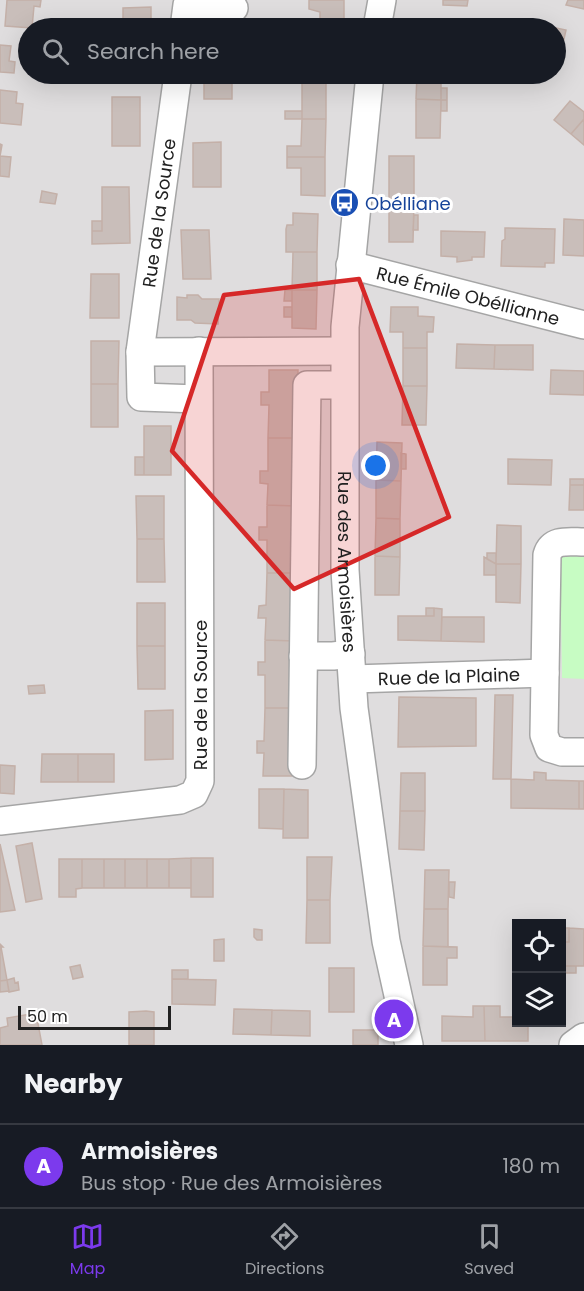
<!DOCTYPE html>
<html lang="en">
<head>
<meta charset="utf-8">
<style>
	body { margin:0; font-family:Poppins,sans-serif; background:#242831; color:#f1f3f6 }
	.controls { position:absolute; right:18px; bottom:18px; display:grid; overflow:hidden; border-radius:0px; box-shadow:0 6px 24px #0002 }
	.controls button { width:54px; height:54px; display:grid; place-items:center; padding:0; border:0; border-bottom:2px solid #363941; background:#171b24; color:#f1f3f6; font:30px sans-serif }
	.scale { position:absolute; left:18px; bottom:15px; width:153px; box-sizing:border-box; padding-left:6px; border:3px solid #212121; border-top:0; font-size:16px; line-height:21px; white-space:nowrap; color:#212121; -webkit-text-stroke:4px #fff; paint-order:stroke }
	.you { position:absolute; left:376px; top:466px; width:21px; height:21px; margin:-15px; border:4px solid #fff; border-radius:50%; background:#1a73e8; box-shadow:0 0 0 9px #1a73e833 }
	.badge { display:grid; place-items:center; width:39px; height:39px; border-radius:50%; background:#7c3aed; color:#fff; font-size:20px; font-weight:700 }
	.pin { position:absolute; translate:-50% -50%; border:3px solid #fff; box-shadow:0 2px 6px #0006 }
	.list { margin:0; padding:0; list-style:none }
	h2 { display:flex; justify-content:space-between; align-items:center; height:78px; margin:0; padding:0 24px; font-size:26px }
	h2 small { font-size:20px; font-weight:400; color:#9ea1a6 }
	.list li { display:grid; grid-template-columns:39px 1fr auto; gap:18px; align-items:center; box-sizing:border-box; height:84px; padding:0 24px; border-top:2px solid #363941 }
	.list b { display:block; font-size:22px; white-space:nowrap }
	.list p { margin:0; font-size:20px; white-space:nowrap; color:#9ea1a6 }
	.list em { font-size:20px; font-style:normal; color:#9ea1a6 }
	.icon { flex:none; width:33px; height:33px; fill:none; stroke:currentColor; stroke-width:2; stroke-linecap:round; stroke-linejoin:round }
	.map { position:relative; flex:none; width:584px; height:1045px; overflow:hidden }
	.search { position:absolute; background:#171b24; box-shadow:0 6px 24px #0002; left:18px; right:18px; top:18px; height:66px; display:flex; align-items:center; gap:15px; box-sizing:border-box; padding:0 21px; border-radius:33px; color:#9ea1a6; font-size:22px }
	.sheet { height:162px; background:#171b24 }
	nav { display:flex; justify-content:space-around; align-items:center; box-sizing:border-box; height:84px; border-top:2px solid #363941; background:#171b24; font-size:16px; color:#9ea1a6 }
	nav a { display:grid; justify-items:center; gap:3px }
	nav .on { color:#7c3aed }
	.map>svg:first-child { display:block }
</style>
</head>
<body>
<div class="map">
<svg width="584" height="1045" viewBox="0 0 584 1045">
	<rect width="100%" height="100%" fill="#f1ece7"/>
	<!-- residential -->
	<path fill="#dfddde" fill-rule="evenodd" d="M0 0H584V1045H0ZM28 28H556V74H28ZM516 924H562V1022H516Z"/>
	<!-- park -->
	<path fill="#c7fcc3" d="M560 547 584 548V679L562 678Z"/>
	<!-- building -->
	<path fill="#c9beba" stroke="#c4b0a8" stroke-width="1.5" d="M7 0H41L40 7 34 6 32 28 5 26Z
		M309 0H344V25L320 24V12L309 9Z
		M443 0H468L467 6 443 5Z
		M568 0H584V9L566 5Z
		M151 7V28H123V8Z
		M418 23H442V28H418Z
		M320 24 344 25V28H320Z
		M542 25 566 30 561 52 556 51V28H541Z
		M0 45 11 46 9 61 15 62 14 73 0 72Z
		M556 51 561 52 556 74Z
		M204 74H245V75H232V99H204Z
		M417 74H441V100L416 99Z
		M302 81H326V119H302Z
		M441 88H447V100H441Z
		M0 90 17 92 16 103 23 104 21 125 0 123Z
		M112 97H140V146H112Z
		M416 99 441 100 440 138H416Z
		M441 100H447V111H441Z
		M570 101 584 112V119L571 134 554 120Z
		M285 111H302V119H285Z
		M302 119H326L325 157H287V146H301Z
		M584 119V145L571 134Z
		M221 142V187H193V143Z
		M0 144 2 145 0 156 11 157 9 177 0 176Z
		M389 156H414V199H389Z
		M287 157H325V196L301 195V168H287Z
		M102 187H129L130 243 92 244V231H102Z
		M42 191 57 194 55 204 40 202Z
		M389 199H414L413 242H389Z
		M293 213 318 214 317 252H286V229L287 225H293Z
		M414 215H418V230H413Z
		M564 219 584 220V256L563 255Z
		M92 221H102V231H92Z
		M505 228 555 229 554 263H545V267L501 266 502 241 505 239Z
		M181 230H209L211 279H183Z
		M441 231 485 232 484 257H472V260L457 262V257L441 256Z
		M293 252H317V290H292Z
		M91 274H119V318H90Z
		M285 290H292V301H284Z
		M292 290H317L316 329 292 328Z
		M187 295H198L202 299H219L218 324 195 323 191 320H177V297L187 298Z
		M284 307H292V317H284Z
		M391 307H418V316L434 317 433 332H427V348H403V332H390Z
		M91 341H119L118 384H91Z
		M457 344 495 345 494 369 456 368Z
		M495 345H533V370L494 369Z
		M403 348H427V386H403Z
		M269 370H298L296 438H268L269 405H261V392H269Z
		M551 370 584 371V395L550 394Z
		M91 384H118V427H91Z
		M403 386H427L426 425H402Z
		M144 426H171V475H144Z
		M268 438H296L295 506 267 505 268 484 260 483V471H268Z
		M377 442 402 443 401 481 376 480Z
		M401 453 406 454V469H401Z
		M135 457H144V475H135Z
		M508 459 552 460 551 485 508 484Z
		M570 479H584V485H570Z
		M376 480 401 481 400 519 376 518Z
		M570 485H584V510H569Z
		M136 496H164V539H137Z
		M267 505 295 506 294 573H267V540H259V527H267Z
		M376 518 400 519V557L375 556Z
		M497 525 521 526V564H496Z
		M137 539H164L165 582H137Z
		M487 553H496V564L487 559Z
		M375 556 400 557 399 595H375Z
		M484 557 496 564V575H484Z
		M496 564H521L520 603 496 602Z
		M267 573H294V641L265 640 266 618H258L259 606 266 605Z
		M137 603H165V646H137Z
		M426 608H434V616H426Z
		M434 608 442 609 441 641 398 640V616H434Z
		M442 617H484V642L441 641Z
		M265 640 294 641 293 708H265V675H258V662H265Z
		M137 646H165V689H138Z
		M44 685 45 693 29 694 28 686Z
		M495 695H513L511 779H493Z
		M399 697 476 698V746L398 747Z
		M265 708H293L292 776H263L264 753H257V741H264Z
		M173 710V759L145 760V711Z
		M42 754H78V782H41Z
		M78 754H114V782H78Z
		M0 765 15 766 14 794 0 793Z
		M534 772 546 773V780L579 781V809L511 808V779L534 780Z
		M401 773H425V811H400Z
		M579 781H584V809H579Z
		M259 789H284L283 829 259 828Z
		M284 789 308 790V838H283Z
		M400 811H425L424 850 399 849Z
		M32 843 42 899 26 902 16 846Z
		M0 844 15 910 0 912Z
		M307 857H332L330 900H307Z
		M191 858H213V897H191Z
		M191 858V888H169V859Z
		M59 859H82V888L76 889V897H59Z
		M82 859H104V888H82Z
		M104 859H125V888H104Z
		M125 859H147V888H125Z
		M147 859H169V888H147Z
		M425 870H449L448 909H424Z
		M449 882H455L454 898 449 897Z
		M307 900H330V943H306Z
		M424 909H448V947L423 946Z
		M562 928H569V942H562Z
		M569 928 584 929V966H562V942H569Z
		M254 929 262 930V940H257L254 937Z
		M224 939V961H214V940Z
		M0 944 3 947H1L7 980 0 981Z
		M423 946 457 947V958H447V985H423Z
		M80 965 83 977 73 979 70 967Z
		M562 966H576V973H562Z
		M329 968H354V1012H329Z
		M172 970H188V979H172Z
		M14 978 15 983 18 982 19 990 9 992 7 980Z
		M172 979 216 980 215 1005 172 1004Z
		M7 980 9 991 0 992V981Z
		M473 1006H484L485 1041H442V1016L473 1017Z
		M484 1006H500V1017H516V1022H528V1041H485Z
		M234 1009 272 1010 271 1035 233 1034Z
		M272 1010 310 1011V1036L271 1035Z
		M146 1011 154 1012V1045H129V1012Z
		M36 1013 42 1045H0V1028L8 1026 7 1018Z
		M353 1030H378V1045H353Z"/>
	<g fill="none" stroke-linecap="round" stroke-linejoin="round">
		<defs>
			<g id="minor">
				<path d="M184 28 187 5 234 8"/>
				<path d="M377 28 382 0"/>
				<path d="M178 74 140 352 141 397 198 399"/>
				<path id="s1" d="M370 74 345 327V570L354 708 386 941 409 1045"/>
				<path id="s2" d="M350 265 584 325"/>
				<path d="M140 352 344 351"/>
				<path d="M584 542C570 542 552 538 547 555L544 735 549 748 562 752H584"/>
				<path d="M303 656H333L351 654"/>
				<path id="s3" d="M353 679 545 673"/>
				<path d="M302 765 307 385H344"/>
				<path d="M0 821 180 800 194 794 200 781 199 351"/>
				<path d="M573 1045 584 1037"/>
			</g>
		</defs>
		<!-- minor casing -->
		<use href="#minor" stroke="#a5a5a5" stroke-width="30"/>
		<!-- minor -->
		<use href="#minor" stroke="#fff" stroke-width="27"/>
	</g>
	<!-- marked area -->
	<path fill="#d62828" fill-opacity="0.2" stroke="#d62828" stroke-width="4.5" stroke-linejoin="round" d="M359 279 449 517 294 589 172 451 224 295Z"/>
	<!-- icons -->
	<defs>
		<symbol id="bus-disc" viewBox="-11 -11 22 22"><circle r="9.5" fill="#1a4fb4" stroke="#fff"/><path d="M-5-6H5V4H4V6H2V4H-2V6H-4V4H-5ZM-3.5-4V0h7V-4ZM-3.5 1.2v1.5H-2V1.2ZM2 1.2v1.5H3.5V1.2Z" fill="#fff"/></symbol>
	</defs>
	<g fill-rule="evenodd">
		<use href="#bus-disc" x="328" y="186" width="33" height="33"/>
	</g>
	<g text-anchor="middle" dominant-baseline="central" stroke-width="6" stroke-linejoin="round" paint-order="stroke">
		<!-- transit labels -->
		<g font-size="18" fill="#164399" stroke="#fff" text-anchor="start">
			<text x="365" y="203">Obélliane</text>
		</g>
		<!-- street labels -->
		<g font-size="18" fill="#212121" stroke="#fff">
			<text transform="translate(159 213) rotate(-82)">Rue de la Source</text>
			<text stroke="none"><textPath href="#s2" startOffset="122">Rue Émile Obéllianne</textPath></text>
			<text stroke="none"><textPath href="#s1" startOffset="489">Rue des Armoisières</textPath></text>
			<text stroke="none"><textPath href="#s3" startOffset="96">Rue de la Plaine</textPath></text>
			<text transform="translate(200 695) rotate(-90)">Rue de la Source</text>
		</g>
	</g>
</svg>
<div class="controls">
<button><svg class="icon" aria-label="locate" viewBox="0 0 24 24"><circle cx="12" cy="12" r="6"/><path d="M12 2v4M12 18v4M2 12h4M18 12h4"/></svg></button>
<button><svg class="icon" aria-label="layers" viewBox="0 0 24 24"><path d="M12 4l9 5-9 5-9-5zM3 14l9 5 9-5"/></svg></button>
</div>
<div class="scale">50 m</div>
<div class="you"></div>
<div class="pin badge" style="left:394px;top:1019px">A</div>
<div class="search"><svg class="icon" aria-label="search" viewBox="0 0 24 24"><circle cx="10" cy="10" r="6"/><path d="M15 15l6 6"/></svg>Search here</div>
</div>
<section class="sheet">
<h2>Nearby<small></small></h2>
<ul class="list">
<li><span class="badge">A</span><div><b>Armoisières</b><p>Bus stop · Rue des Armoisières</p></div><em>180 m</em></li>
</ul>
</section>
<nav>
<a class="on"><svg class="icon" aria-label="map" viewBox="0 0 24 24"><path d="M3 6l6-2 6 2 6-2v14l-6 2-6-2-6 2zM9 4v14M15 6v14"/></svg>Map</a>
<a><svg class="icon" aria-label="directions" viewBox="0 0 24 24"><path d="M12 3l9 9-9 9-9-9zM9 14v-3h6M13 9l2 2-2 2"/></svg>Directions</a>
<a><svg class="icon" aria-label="saved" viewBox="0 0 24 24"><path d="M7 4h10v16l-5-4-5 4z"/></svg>Saved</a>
</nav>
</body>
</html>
